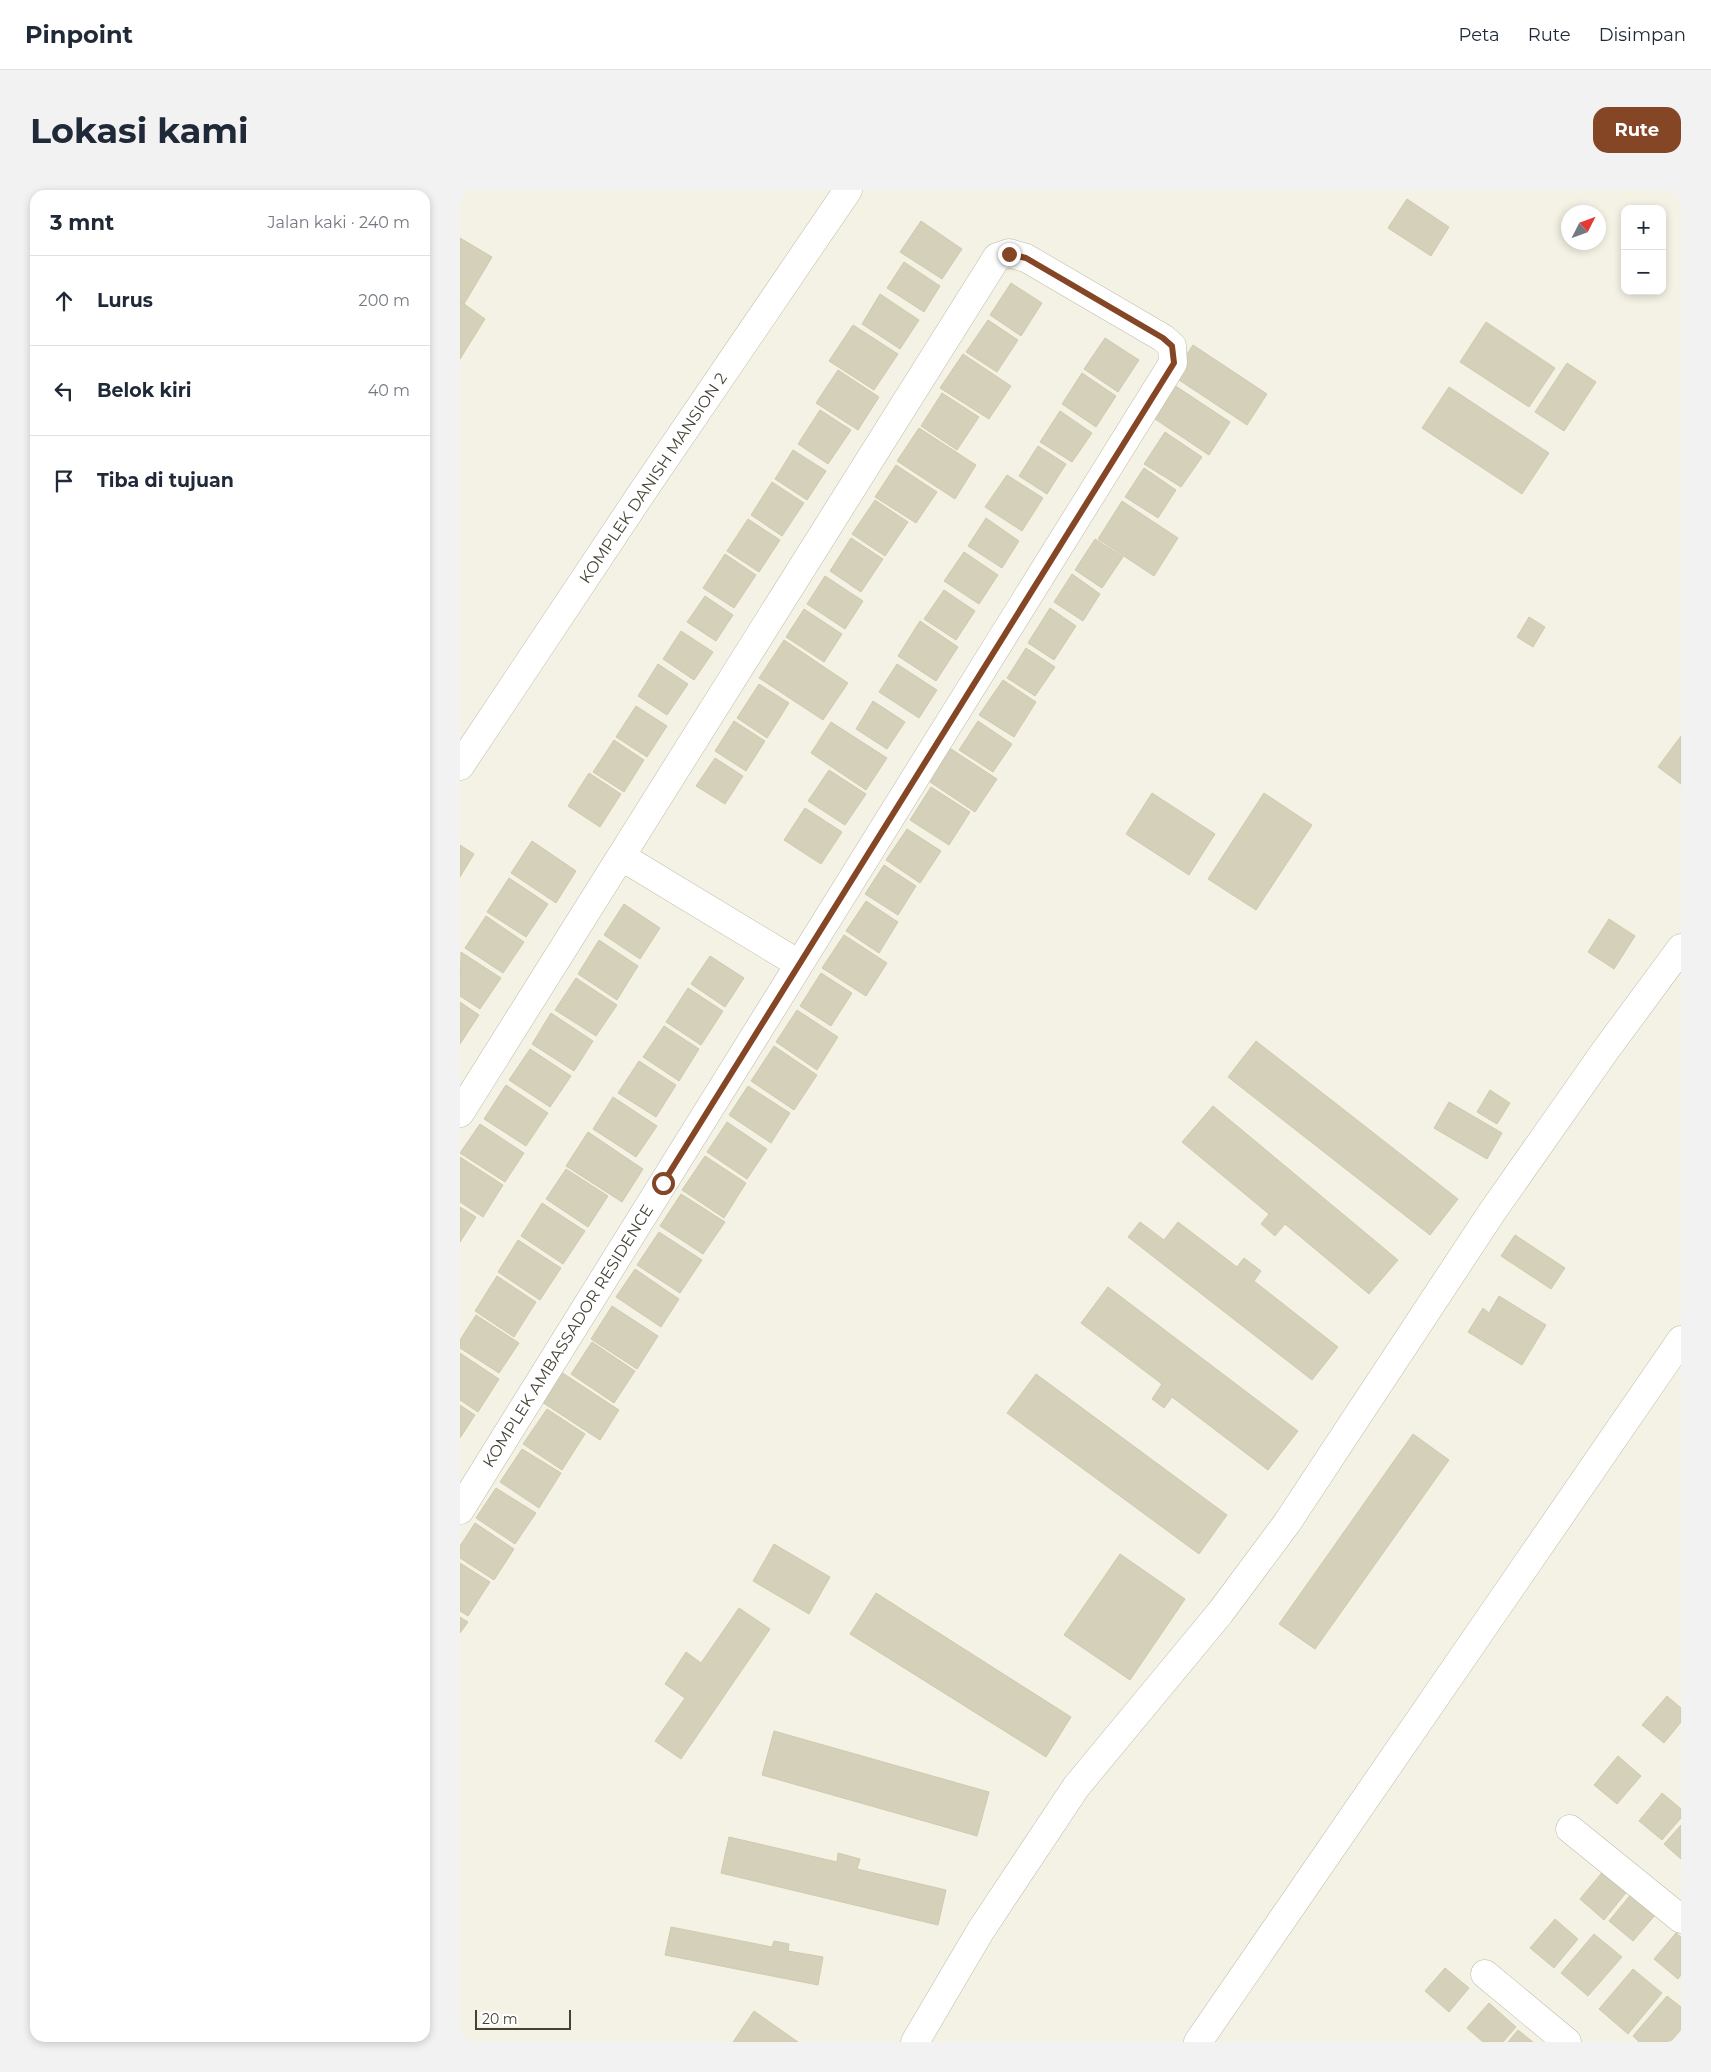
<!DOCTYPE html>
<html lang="id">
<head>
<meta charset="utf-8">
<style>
	body { margin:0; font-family:Montserrat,sans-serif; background:#f2f2f3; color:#1f2937 }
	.controls { position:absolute; right:15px; top:15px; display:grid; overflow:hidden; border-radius:10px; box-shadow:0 2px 8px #0003 }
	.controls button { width:45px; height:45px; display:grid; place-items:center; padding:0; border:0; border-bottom:1px solid #e0e1e3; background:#fff; color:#1f2937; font:25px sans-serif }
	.compass { position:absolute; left:1101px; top:15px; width:45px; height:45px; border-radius:50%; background:#fff; box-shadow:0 2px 8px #0003; rotate:48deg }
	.scale { position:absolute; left:15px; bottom:12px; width:96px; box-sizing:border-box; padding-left:5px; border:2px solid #454234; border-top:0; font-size:14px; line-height:18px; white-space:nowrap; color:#454234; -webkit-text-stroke:4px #fff; paint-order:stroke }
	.stop { position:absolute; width:15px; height:15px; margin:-11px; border:4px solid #844625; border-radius:50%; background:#fff }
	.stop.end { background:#844625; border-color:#fff; box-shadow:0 1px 5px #0008 }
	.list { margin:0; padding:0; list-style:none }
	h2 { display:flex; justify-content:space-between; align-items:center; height:65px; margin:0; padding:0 20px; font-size:21px }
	h2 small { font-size:16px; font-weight:400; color:#747a83 }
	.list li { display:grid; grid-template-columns:32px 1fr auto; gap:15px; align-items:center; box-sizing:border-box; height:90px; padding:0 20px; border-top:1px solid #e0e1e3 }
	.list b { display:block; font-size:19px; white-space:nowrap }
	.list em { font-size:16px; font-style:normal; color:#747a83 }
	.icon { flex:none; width:28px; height:28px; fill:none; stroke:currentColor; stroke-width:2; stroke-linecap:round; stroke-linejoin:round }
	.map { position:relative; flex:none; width:1221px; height:1852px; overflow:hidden; border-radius:15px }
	header { display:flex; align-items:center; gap:30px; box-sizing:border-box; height:70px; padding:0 25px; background:#fff; border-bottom:1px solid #e0e1e3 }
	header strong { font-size:24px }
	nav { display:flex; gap:28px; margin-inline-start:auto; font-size:18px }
	.intro { display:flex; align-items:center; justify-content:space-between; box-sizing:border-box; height:120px; padding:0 30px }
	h1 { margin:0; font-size:35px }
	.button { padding:12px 22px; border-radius:15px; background:#844625; color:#fff; font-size:18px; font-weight:700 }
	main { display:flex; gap:30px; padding:0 30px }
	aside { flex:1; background:#fff; border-radius:15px; box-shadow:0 2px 8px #0003 }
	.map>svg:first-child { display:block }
</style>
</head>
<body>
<header>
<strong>Pinpoint</strong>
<nav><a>Peta</a><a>Rute</a><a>Disimpan</a></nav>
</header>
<div class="intro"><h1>Lokasi kami</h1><a class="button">Rute</a></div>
<main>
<aside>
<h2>3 mnt<small>Jalan kaki · 240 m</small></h2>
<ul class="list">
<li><svg class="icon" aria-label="ahead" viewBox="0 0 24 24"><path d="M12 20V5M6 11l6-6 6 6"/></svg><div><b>Lurus</b></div><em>200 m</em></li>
<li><svg class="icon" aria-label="left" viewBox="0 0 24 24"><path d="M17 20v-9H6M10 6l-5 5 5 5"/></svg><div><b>Belok kiri</b></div><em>40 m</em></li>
<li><svg class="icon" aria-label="arrive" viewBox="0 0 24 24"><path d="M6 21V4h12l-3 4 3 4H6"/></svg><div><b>Tiba di tujuan</b></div></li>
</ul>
</aside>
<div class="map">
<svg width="1221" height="1852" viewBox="0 0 1221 1852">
	<rect width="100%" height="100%" fill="#f3f2e4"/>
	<!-- building -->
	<path fill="#d5d0b9" stroke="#d0caac" d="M947 9 989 37 971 66 928 38Z
		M461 31 502 59 482 89 440 62Z
		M0 48 32 67 4 114 0 111Z
		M444 72 480 96 464 122 427 98Z
		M551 93 582 113 561 146 530 125Z
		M420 104 459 130 440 159 402 134Z
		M0 111 25 129 0 169Z
		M528 130 558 150 537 182 506 162Z
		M1026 132 1095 178 1069 217 1000 172Z
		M393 135 438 164 414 200 369 171Z
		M645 148 679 170 658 202 624 179Z
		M733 155 807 204 787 235 713 186Z
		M503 164 551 196 529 229 480 198Z
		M1107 173 1136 192 1104 241 1075 222Z
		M378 180 419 207 398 240 356 213Z
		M622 183 656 206 636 237 602 214Z
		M714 195 770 232 749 265 692 227Z
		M989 197 1089 263 1062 304 962 238Z
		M482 203 519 227 497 260 461 236Z
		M360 220 391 240 368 274 338 254Z
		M600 221 632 243 612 272 580 252Z
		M459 238 516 275 495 309 437 271Z
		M705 242 742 267 721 297 684 274Z
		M578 256 606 274 587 304 559 286Z
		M333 260 366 281 347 310 315 289Z
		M436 275 477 302 456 333 415 307Z
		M684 278 716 300 698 328 665 307Z
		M547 285 583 308 562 341 525 317Z
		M312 292 344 313 322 346 291 325Z
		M415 310 448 332 425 366 392 344Z
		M662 311 718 348 694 386 638 349Z
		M526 328 559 351 542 378 508 356Z
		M288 329 320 350 299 382 267 361Z
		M391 348 423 369 401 402 370 381Z
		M635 349 663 367 642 398 615 380Z
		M504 362 538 385 519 414 484 391Z
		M265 364 296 385 274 418 243 398Z
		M612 384 640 404 623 431 594 412Z
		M365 386 403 411 385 439 347 414Z
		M484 400 515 421 496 450 464 429Z
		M245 406 273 425 256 451 227 432Z
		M590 418 616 436 594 470 568 453Z
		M344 419 382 444 364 472 326 447Z
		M1069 427 1085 437 1073 457 1057 447Z
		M460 431 498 457 476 491 438 466Z
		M221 441 253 462 234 490 203 469Z
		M324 450 388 493 363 530 299 488Z
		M566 458 595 477 575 506 547 488Z
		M198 474 228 494 207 525 178 506Z
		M437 474 477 500 459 528 419 502Z
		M543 490 576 512 554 547 519 525Z
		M299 494 329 513 307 548 277 528Z
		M413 511 445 532 427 559 396 539Z
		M176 516 207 536 187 567 156 547Z
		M274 531 305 551 286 581 255 561Z
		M518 531 552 554 533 582 499 560Z
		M371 532 427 568 406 600 351 563Z
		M1221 546V594L1198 577Z
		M154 550 184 570 164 602 133 582Z
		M488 557 537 589 515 622 467 590Z
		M255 568 283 586 265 614 236 596Z
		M369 580 406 604 385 635 348 611Z
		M129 583 161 604 140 637 108 616Z
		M471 597 510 622 489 655 450 630Z
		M692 603 755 644 729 685 666 644Z
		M804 603 852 635 796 720 748 689Z
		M345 618 382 642 361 674 324 650Z
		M447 639 481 661 460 693 426 670Z
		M72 651 116 681 96 713 51 683Z
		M0 655 14 664 0 687Z
		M424 675 456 696 438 725 405 704Z
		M49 688 88 714 66 747 27 722Z
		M406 711 438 732 419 763 386 741Z
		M164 714 200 738 180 769 144 745Z
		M26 726 64 752 43 783 5 758Z
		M1149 729 1175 746 1154 779 1128 762Z
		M384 745 427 773 406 806 362 778Z
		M139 750 178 776 157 810 118 784Z
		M1 762 41 788 20 819 0 806Z
		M250 766 284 788 265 817 231 794Z
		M361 783 392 803 371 836 340 816Z
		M116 788 157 815 136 846 95 820Z
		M228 798 263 821 241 855 206 832Z
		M0 812 19 825 0 854Z
		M337 820 378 847 357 880 316 852Z
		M91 823 133 851 114 881 72 854Z
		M204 836 239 859 219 891 183 867Z
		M796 851 998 1009 970 1045 768 887Z
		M314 856 357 885 334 920 291 891Z
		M70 859 111 886 90 917 49 890Z
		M179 871 216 895 196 927 158 903Z
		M46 895 88 923 66 956 24 929Z
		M288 896 330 923 311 953 269 925Z
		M1030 900 1050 913 1037 934 1017 922Z
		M153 907 197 936 176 967 133 939Z
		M989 912 1042 943 1027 969 974 938Z
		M753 916 938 1070 909 1104 825 1034 815 1046 801 1034 809 1024 722 952Z
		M267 932 307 959 287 989 247 962Z
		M20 934 64 963 45 992 0 963Z
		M128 942 183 979 162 1012 106 976Z
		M245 966 286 993 264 1028 222 1000Z
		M0 967 43 995 23 1027 0 1012Z
		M106 979 148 1006 128 1037 86 1009Z
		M221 1004 265 1032 243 1064 200 1036Z
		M82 1013 125 1041 103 1074 61 1046Z
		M0 1017 16 1027 0 1052Z
		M680 1032 704 1050 718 1032 777 1077 784 1068 801 1081 794 1091 878 1157 852 1190 668 1047Z
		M199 1042 242 1070 220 1103 177 1075Z
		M1055 1045 1105 1078 1091 1099 1041 1066Z
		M58 1050 101 1078 80 1110 38 1082Z
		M175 1079 219 1109 201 1137 156 1107Z
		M37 1086 76 1112 54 1147 15 1121Z
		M648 1097 838 1241 808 1280 712 1207 704 1218 692 1209 702 1194 621 1133Z
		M1039 1106 1086 1135 1062 1175 1008 1142 1023 1118 1029 1123Z
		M152 1116 198 1146 177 1179 131 1149Z
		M16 1125 59 1153 39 1183 0 1158V1150Z
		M132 1152 175 1181 154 1213 111 1184Z
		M0 1163 39 1189 18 1222 0 1210Z
		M101 1182 159 1220 140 1250 82 1212Z
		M576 1184 767 1325 739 1364 547 1223Z
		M0 1215 15 1225 0 1248Z
		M87 1219 125 1244 102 1280 63 1254Z
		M953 1244 989 1270 855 1459 819 1434Z
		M62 1259 101 1283 79 1318 40 1292Z
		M36 1298 76 1323 55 1354 16 1328Z
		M15 1333 54 1359 34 1390 0 1368V1356Z
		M314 1354 370 1387 349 1424 293 1391Z
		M660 1364 725 1409 670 1490 604 1445Z
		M0 1373 30 1392 8 1426 0 1421Z
		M416 1403 611 1527 586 1567 390 1444Z
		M279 1418 310 1439 221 1569 195 1551 225 1508 205 1494 226 1462 241 1473Z
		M0 1427 8 1432 0 1443Z
		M1207 1506 1221 1518V1532L1204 1553 1182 1535Z
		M314 1541 529 1602 517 1646 302 1585Z
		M1158 1566 1181 1586 1157 1614 1134 1595Z
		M1202 1603 1221 1619V1628L1202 1650 1179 1631Z
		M1221 1635V1669L1204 1654Z
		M269 1647 377 1672 378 1663 400 1669 397 1679 486 1700 478 1735 261 1683Z
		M1145 1679 1169 1699 1144 1730 1120 1709Z
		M1172 1703 1196 1724 1173 1751 1149 1731Z
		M1095 1729 1118 1749 1094 1778 1070 1758Z
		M211 1737 312 1757 314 1751 329 1754 328 1761 363 1767 358 1795 205 1765Z
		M1216 1743 1221 1747V1785L1218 1789 1194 1769Z
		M1134 1744 1162 1767 1128 1806 1101 1783Z
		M985 1778 1009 1798 989 1822 965 1801Z
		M1173 1779 1202 1803 1168 1844 1139 1819Z
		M1207 1806 1221 1817V1840L1210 1852H1179L1173 1846Z
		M1029 1813 1056 1837 1043 1852H1023L1007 1838Z
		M294 1821 338 1852H273Z
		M1058 1840 1073 1852H1048Z"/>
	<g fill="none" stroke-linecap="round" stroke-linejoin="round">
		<defs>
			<path id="minor" d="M0 576 183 301 388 0
				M162 667 339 774
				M0 923 537 67 549 63 566 68 703 148 712 156 713 173 0 1320
				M1110 1639 1221 1729
				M1025 1784 1107 1852
				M455 1852 521 1740 616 1597 760 1423 827 1333 1032 1022 1145 861 1221 758
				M738 1852 1221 1150"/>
		</defs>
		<!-- minor casing -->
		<use href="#minor" stroke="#bebca7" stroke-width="29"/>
		<!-- minor -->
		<use href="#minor" stroke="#fff" stroke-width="28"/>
	</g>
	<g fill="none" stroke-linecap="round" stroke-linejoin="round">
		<!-- route -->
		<path stroke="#844625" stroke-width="6" d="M203 993 714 173 712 156 703 148 566 68 549 64"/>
	</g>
	<g text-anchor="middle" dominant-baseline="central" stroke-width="4.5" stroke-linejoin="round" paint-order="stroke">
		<!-- street labels -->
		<g font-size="16" fill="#454234" stroke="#fff">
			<text transform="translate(193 288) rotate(-56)">KOMPLEK DANISH MANSION 2</text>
			<text transform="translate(108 1146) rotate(-58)">KOMPLEK AMBASSADOR RESIDENCE</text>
		</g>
	</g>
</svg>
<div class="controls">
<button>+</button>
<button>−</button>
</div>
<svg class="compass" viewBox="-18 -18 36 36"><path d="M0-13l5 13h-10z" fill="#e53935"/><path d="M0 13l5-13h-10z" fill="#747a83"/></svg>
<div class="scale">20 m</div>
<div class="stop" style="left:203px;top:993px"></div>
<div class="stop end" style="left:549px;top:64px"></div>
</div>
</main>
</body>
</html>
